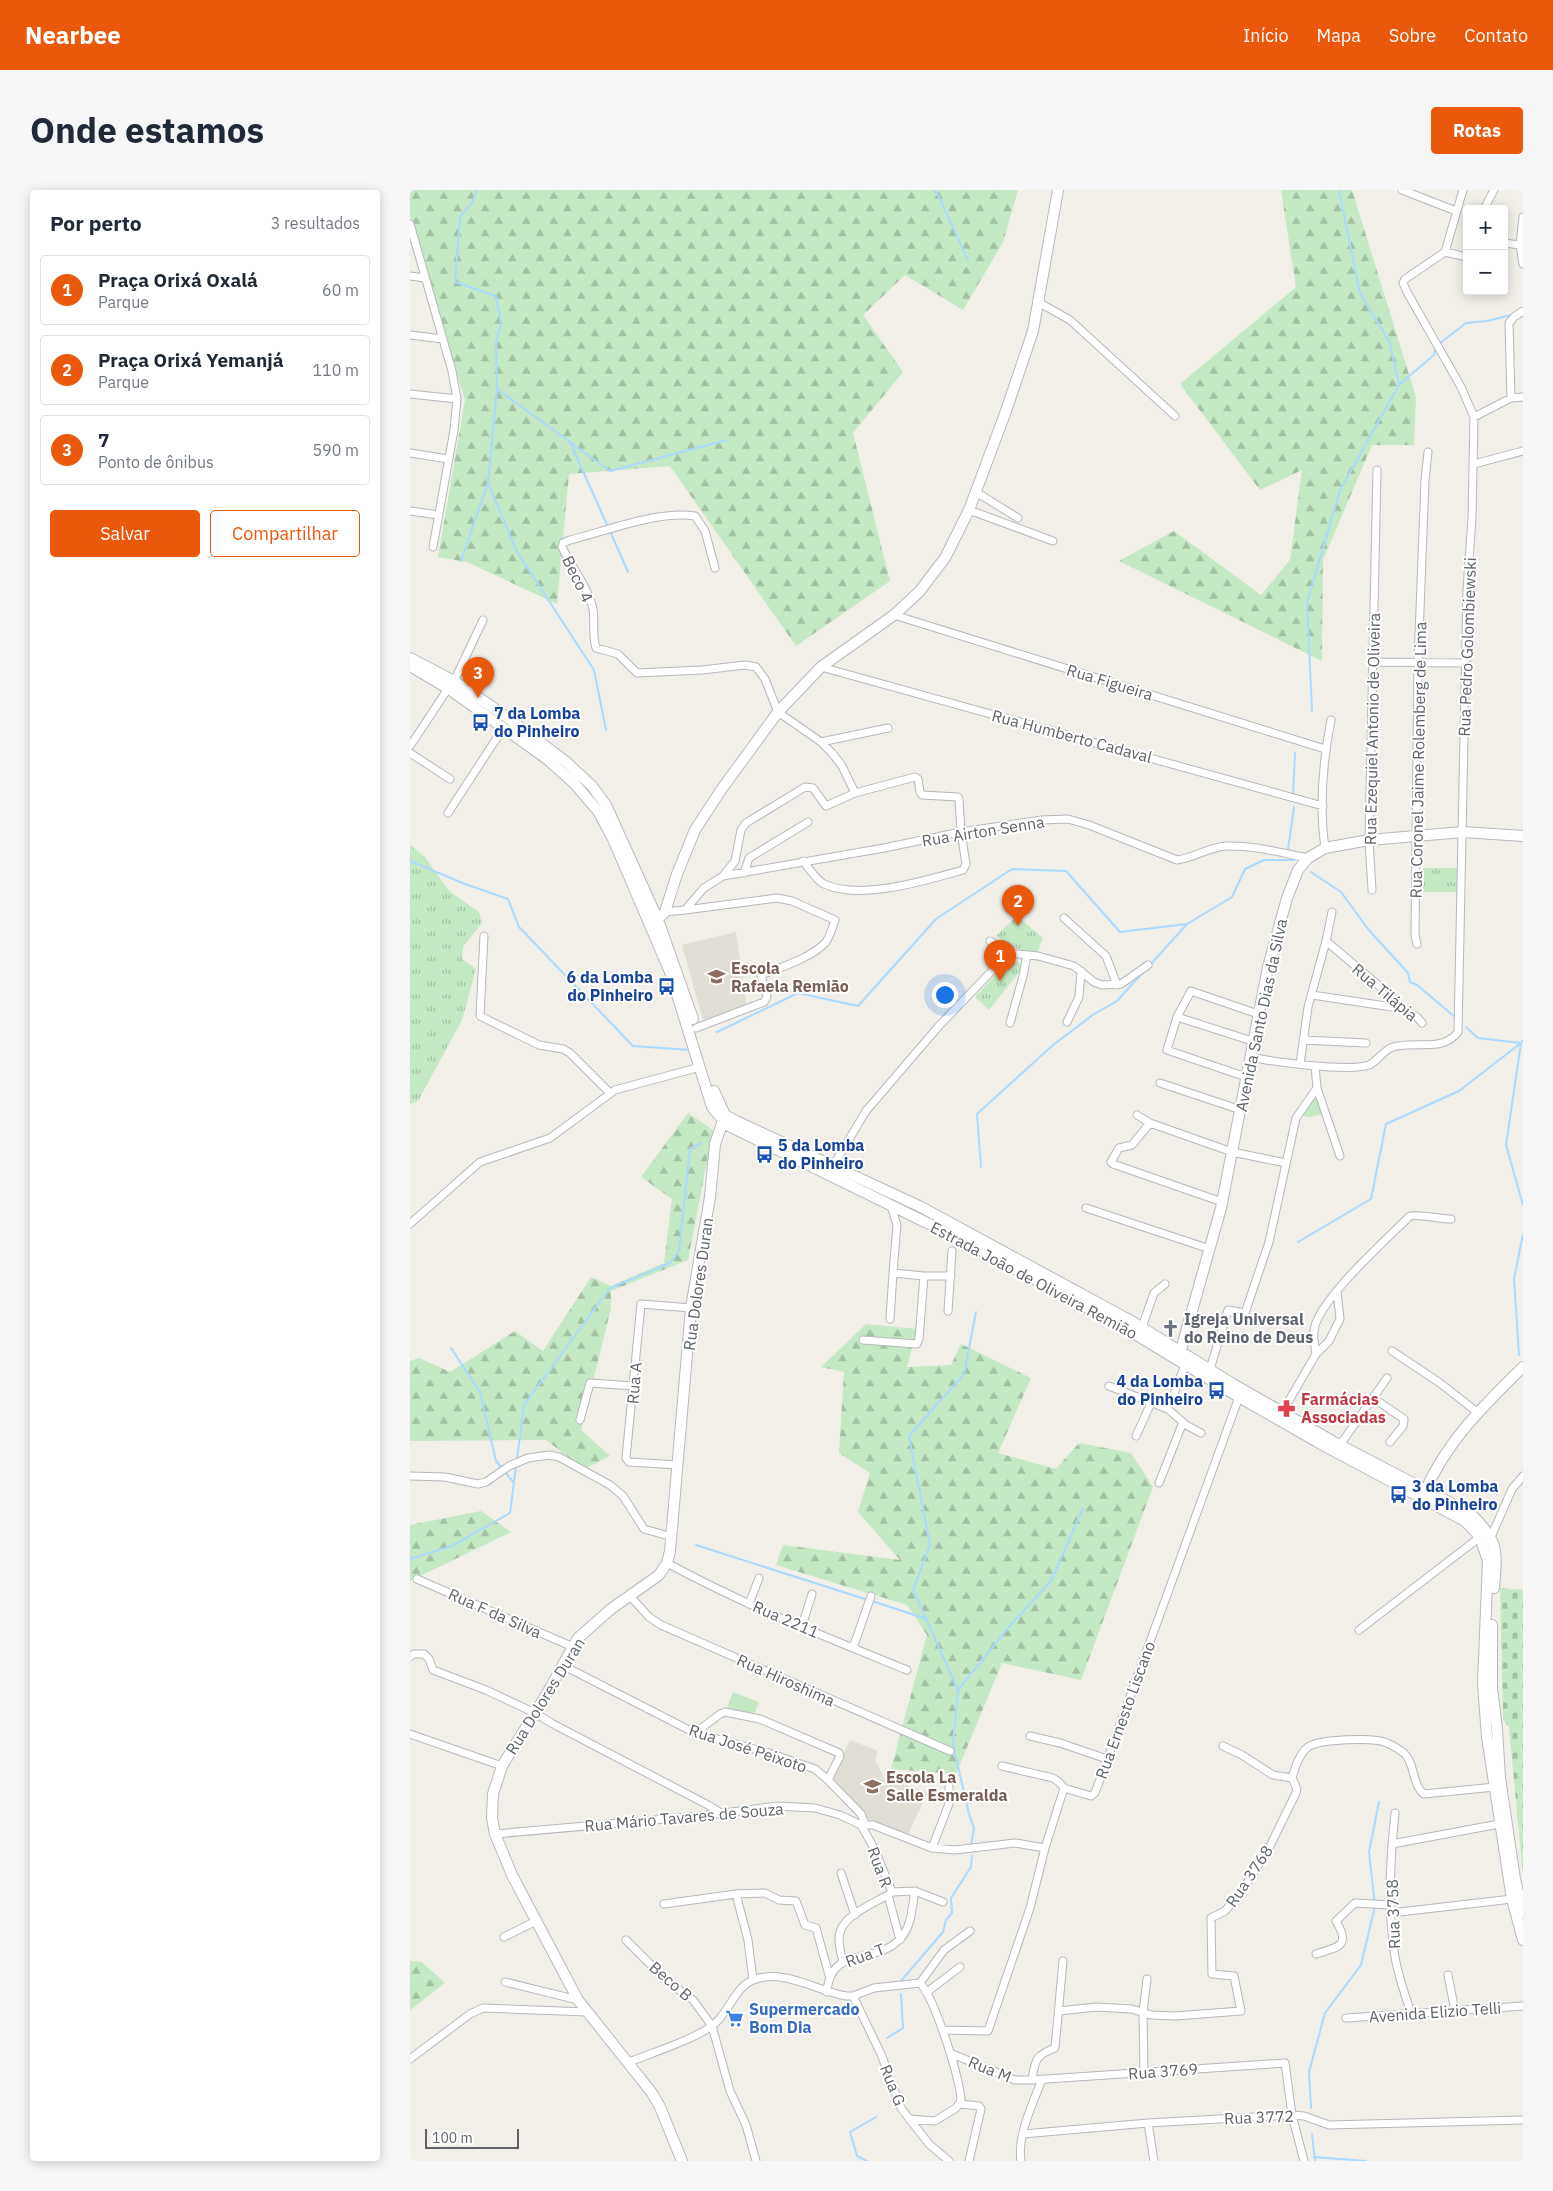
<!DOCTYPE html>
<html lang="pt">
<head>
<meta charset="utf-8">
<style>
	body { margin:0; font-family:"IBM Plex Sans",sans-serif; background:#f6f6f7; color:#1f2937 }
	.controls { position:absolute; right:15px; top:15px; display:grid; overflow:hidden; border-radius:5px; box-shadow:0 2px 12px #0003 }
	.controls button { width:45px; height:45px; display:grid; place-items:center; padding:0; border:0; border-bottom:1px solid #e0e1e3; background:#fff; color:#1f2937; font:25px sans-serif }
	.scale { position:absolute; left:15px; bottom:12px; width:94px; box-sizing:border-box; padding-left:5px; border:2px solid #5f6368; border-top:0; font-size:14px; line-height:18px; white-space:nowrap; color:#5f6368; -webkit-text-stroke:4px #fff; paint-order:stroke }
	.you { position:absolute; left:534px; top:804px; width:18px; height:18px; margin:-12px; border:4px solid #fff; border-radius:50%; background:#1a73e8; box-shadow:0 0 0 8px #1a73e833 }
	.badge { display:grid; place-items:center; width:32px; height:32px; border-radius:50%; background:#ea580c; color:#fff; font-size:16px; font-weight:700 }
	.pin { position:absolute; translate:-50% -41px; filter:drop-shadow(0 1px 2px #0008) }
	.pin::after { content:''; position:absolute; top:26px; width:18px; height:15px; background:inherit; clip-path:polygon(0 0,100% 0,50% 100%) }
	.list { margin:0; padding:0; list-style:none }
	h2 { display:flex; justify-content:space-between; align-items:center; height:65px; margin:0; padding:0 20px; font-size:21px }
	h2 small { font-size:16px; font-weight:400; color:#747a83 }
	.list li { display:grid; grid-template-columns:32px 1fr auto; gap:15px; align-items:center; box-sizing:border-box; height:70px; margin:0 10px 10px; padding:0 10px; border:1px solid #e0e1e3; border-radius:5px }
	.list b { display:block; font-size:19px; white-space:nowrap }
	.list p { margin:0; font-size:16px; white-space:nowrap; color:#747a83 }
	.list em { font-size:16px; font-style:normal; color:#747a83 }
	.actions { display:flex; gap:10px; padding:15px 20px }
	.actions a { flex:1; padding:11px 0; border:1px solid #ea580c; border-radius:5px; text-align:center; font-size:18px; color:#ea580c }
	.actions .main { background:#ea580c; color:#fff }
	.map { position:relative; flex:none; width:1113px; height:1971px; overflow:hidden; border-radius:5px }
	header { display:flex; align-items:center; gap:30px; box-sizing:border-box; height:70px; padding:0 25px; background:#ea580c; color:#fff }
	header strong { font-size:24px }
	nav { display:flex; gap:28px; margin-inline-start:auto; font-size:18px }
	.intro { display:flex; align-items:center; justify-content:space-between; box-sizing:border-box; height:120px; padding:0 30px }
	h1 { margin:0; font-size:35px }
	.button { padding:12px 22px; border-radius:5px; background:#ea580c; color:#fff; font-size:18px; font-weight:700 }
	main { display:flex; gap:30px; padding:0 30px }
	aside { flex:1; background:#fff; border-radius:5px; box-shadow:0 2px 12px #0003 }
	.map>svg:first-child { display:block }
</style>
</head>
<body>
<header>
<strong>Nearbee</strong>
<nav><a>Início</a><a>Mapa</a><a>Sobre</a><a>Contato</a></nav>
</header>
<div class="intro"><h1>Onde estamos</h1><a class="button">Rotas</a></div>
<main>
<aside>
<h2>Por perto<small>3 resultados</small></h2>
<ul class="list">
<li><span class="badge">1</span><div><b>Praça Orixá Oxalá</b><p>Parque</p></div><em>60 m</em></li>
<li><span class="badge">2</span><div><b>Praça Orixá Yemanjá</b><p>Parque</p></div><em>110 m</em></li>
<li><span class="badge">3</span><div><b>7</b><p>Ponto de ônibus</p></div><em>590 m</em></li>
</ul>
<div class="actions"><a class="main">Salvar</a><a>Compartilhar</a></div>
</aside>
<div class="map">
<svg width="1113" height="1971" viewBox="0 0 1113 1971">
	<defs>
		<pattern id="forest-firs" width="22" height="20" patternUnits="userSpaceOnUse" patternTransform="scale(1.25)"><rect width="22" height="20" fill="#c5e8c5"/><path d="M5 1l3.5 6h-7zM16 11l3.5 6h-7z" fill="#a3c0a4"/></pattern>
		<pattern id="cemetery-stones" width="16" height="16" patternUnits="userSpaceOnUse" patternTransform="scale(1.25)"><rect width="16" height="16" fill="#c5e8c5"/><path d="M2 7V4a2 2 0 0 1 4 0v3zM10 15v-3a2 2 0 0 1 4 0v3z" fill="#a3c0a4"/></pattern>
		<pattern id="park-tufts" width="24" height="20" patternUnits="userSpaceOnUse" patternTransform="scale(1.25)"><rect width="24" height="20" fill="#c5e8c5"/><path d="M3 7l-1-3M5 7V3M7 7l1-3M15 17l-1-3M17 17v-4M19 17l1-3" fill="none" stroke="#a3c0a4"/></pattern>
	</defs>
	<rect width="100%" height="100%" fill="#f1efe8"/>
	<!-- education -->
	<path fill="#e1ded6" d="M326 742 337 818 293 830 272 755Z
		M440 1550 468 1561 465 1570 475 1589 518 1602 497 1646 458 1629 422 1588Z"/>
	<!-- forest -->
	<path fill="url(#forest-firs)" d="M0 0H608L593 52 553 120 495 85 453 125 493 182 443 243 480 391 386 456 260 276 159 284 147 414 57 372 28 367 55 210 0 25Z
		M871 0H942L1006 207 1004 255H962L913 370 912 471 709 371 764 341 851 405 880 370 892 280 850 300 770 194 886 97Z
		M278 923 303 940 278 1070 201 1101V1118L171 1240 200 1266 174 1279 136 1250 0 1251V1171L9 1168 40 1182 105 1141 133 1161 181 1087 201 1096 254 1073 262 1009 231 987Z
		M456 1134 507 1139 497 1177 541 1175 551 1154 621 1188 588 1263 646 1279 669 1253 721 1263 743 1297 671 1490 592 1473 546 1584 481 1579 517 1445 497 1415 366 1375 373 1355 490 1370 448 1322 460 1283 429 1263 434 1182 411 1177Z
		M71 1321 101 1342 0 1391V1335Z
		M0 1771 12 1772 35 1793 0 1820Z"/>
	<!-- cemetery -->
	<path fill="url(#cemetery-stones)" d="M1090 1398 1113 1400V1686L1099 1537 1093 1530Z"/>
	<!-- park -->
	<path fill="url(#park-tufts)" d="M0 655 15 667 39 701 69 722 72 733 53 757 52 769 66 779 52 830 8 911 0 914Z
		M1013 678H1048L1047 702H1010Z
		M607 726 633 748 627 763 604 758 586 746Z
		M601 769 614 776 579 820 565 807Z
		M905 907 912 924 901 927 893 926Z"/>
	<!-- pitch -->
	<path fill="#c5e8c5" d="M323 1502 349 1512 343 1527 316 1520Z"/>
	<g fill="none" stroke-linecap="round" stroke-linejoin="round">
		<!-- stream -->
		<path stroke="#aadaff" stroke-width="2" d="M523 0 528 5 558 70
			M1029 154 1056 133 1077 131 1101 125
			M990 194 1024 165 1026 157
			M87 199 200 281 317 250
			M160 252 198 337
			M78 293 107 362 184 480 196 540
			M200 341 218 382
			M51 371 78 293 87 199 86 152 91 133 86 106 45 92 50 27 62 13 67 0
			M902 521 897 413 930 300 989 195 980 153 950 103 929 0
			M883 605 885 563
			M878 660 884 617
			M0 671 55 694 98 709 109 737 223 856 280 860
			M901 682 931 702 958 739 998 783 1000 792 1007 795 1045 827
			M740 775 777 734 822 707 835 679 854 670H884
			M1056 837 1068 848 1111 853 1113 850
			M307 842 388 803 448 816 526 729 602 679 656 681 710 742 777 734
			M1111 853 1096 955 1113 1015
			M571 977 567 924 643 855 684 824 707 811 733 782
			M888 1052 961 1009 976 934 1049 901 1111 853
			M41 1158 70 1202 86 1271 92 1278
			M1109 1165 1104 1089 1113 1044
			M107 1269 114 1215 200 1098 260 1073 269 1061 280 959 291 953
			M95 1282 104 1293
			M286 1355 458 1410
			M0 1369 42 1356 100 1323 106 1276
			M462 1411 517 1429
			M548 1500 598 1438 641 1391 673 1318
			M561 1655 564 1638 559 1624 543 1555 548 1500 503 1400 520 1355 499 1246 554 1184 566 1122
			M490 1792 533 1742 536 1730 542 1723 541 1708 561 1677 562 1666
			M477 1848 493 1838 491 1804
			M901 1918 899 1882 915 1823 951 1775 965 1716 959 1662 969 1612
			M902 1944 905 1971
			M904 1967 956 1971
			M457 1971 447 1966 440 1942 466 1927"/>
		<defs>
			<path id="street" d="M992 0 1046 21
				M1074 19 1084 0
				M1113 27 1110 55 1113 74
				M0 34 42 181 47 209 44 240 23 357
				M1094 53 1110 55
				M1035 62 1057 67
				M0 86 15 88
				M628 112 660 130 765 226
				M0 145 33 149
				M0 204 47 209
				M1101 208 1099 133 1104 127 1113 121
				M1064 227 1101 208 1113 207
				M0 263 38 269
				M1064 274 1113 261
				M566 302 608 328
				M559 320 643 351
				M0 321 28 325
				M305 378 295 341 285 326C249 320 197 341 160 350L153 353 152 357C162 378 178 397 183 419 185 432 182 446 186 458L208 464 227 483 292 480 335 475 346 477 355 489 368 522 411 552 422 563 432 576 445 603
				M484 425 915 559
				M964 472 1056 473
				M411 477 913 616
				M411 552 478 538
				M0 556 47 485 73 430
				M0 563 40 589
				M38 623 94 537
				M915 658C909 616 913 571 921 530
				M334 683 339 668 398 632
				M313 686 325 671 331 640 336 633 395 597 403 598 416 616 445 603 505 587 508 589 510 602 512 605 548 607 549 609 551 642 556 674 553 680C517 690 450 711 414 694 406 690 399 678 393 671
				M962 700 959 650 967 280
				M275 720 367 708 382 711 425 730C423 736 420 746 416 752 403 767 370 778 351 785L357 807 354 812 286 838
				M255 722 275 720 294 698 313 686 474 658 551 642 632 630 658 629 679 635 767 670C784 668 799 657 816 656 843 655 872 663 898 668
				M654 728 696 766 707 795
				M74 746 70 826 129 855 153 859 160 863 200 903
				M580 751 599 763 628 766 664 776 684 792 692 795 711 794 738 775
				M916 751 981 806 989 818 1007 827 1012 833
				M1007 754 1005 745 1008 471 1015 290 1018 262
				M902 805 989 818
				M767 827 842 851
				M657 832 669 807 671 781
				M600 833 613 786 617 765
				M893 850 956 853
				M840 867C865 872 937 882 959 875 968 871 973 860 983 857 1006 850 1032 863 1048 842L1057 399 1062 328 1064 227 1051 197 997 102 993 93 995 89 1035 62 1053 0
				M890 874 898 817 916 751 922 722
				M836 887 757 860 767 827 781 801 848 824
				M750 893 831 920
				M907 898 930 966
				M727 925 740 933 822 962 876 973
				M740 933 722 955 709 958 701 972 703 974 812 1012
				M423 976 456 921 528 837 599 763
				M676 1018 800 1059
				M0 1034 70 972 140 948 205 900 290 877
				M514 1086H541
				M538 1121 542 1061
				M480 1129 483 1083
				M732 1137 744 1103 755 1094
				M453 1150 507 1154 509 1149 514 1086 483 1083 487 1035 481 1016
				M982 1161 1030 1193 1067 1222
				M906 1164C905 1157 903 1148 904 1141 906 1112 978 1048 1000 1026 1007 1024 1032 1029 1041 1029
				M800 1179 818 1120 835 1123 859 1052 886 928 907 898 905 876
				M699 1196 758 1219 776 1235 791 1243
				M963 1208 994 1229 993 1236 980 1252
				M758 1219 775 1175
				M870 1226 906 1164 919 1151 930 1129 927 1101
				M170 1230 180 1193 224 1196
				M726 1246 741 1213
				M930 1255 977 1188
				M268 1275 219 1272 216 1268 231 1114 281 1118
				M0 1286 35 1287 68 1294 76 1292 99 1276 118 1268 139 1265 149 1267 200 1295 213 1306 234 1339 262 1347
				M749 1293 773 1232
				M1081 1347 1102 1299 1113 1286
				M257 1373C334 1415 416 1447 497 1480
				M7 1389 163 1457
				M220 1406 239 1427 251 1435 540 1561
				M339 1414 349 1388
				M392 1436 402 1404
				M949 1440 1070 1347
				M443 1458 461 1406
				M0 1467 4 1464H14L19 1469 23 1480 76 1500 125 1523 143 1534 298 1615 311 1623
				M152 1475 285 1543 359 1563 405 1579 418 1590 451 1624 455 1634
				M285 1543 310 1524 315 1522 350 1529 429 1563 430 1566 418 1590
				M0 1544 92 1576
				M620 1546 650 1553 697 1569
				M813 1556 832 1565 863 1585 882 1588C885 1578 889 1564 898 1557 909 1549 965 1547 977 1553 982 1555 989 1559 994 1563 1005 1573 1002 1595 1014 1604L1085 1597
				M592 1576 643 1588 649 1592 654 1598
				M985 1623C980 1670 977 1720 985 1767 988 1785 995 1805 1001 1823
				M451 1635 465 1660 482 1702 478 1705 490 1750
				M85 1644 290 1626 367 1616 405 1618 430 1625 451 1635H463L522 1658 545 1660 605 1653 635 1658
				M982 1654 1089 1634
				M522 1658 540 1611 539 1597
				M431 1683 445 1725
				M482 1702 505 1701 533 1712
				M326 1704 338 1750 343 1790
				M254 1714 326 1704 355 1703 369 1710 386 1711 395 1735 406 1738 419 1785
				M981 1723 1102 1709
				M94 1747 126 1731
				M216 1750 258 1792 283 1810 302 1836 320 1901 336 1935 346 1971
				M906 1764C929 1757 941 1756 926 1731L945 1713 981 1715
				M653 1771 645 1858C625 1865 625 1871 622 1890L875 1873 882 1925 894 1971
				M433 1772C431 1765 429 1756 429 1748 429 1727 462 1714 478 1705
				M1038 1785 1045 1821
				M95 1792 168 1810
				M510 1793 534 1760 560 1741
				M417 1802C420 1755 466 1775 490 1749 502 1737 502 1716 505 1701
				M517 1802 550 1777
				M443 1806 471 1864 491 1918 519 1954 539 1971
				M649 1821 686 1817 722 1819 741 1825 765 1826 831 1821 824 1786 802 1784 801 1728 815 1721 832 1701 860 1656 886 1603 887 1599 882 1588
				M936 1828 1113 1816
				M532 1840 578 1841 620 1718 635 1658 654 1598 681 1606 685 1603 829 1207
				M540 1863 605 1890H622
				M0 1869 60 1824 73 1818 177 1822
				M219 1872C242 1863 285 1849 303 1835 319 1823 324 1798 343 1790 373 1778 407 1801 436 1806H443L464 1798 510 1793
				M734 1882 733 1822 737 1789
				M551 1914 569 1916 571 1919 559 1971
				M499 1929 525 1931 546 1918 551 1911C550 1888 525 1809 510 1793
				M738 1933 744 1971
				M613 1944 738 1933 882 1925 894 1926 919 1935 1113 1930
				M611 1971C607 1944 623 1914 632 1889"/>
			<path id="secondary" d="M0 468 44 491 94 525 155 571 182 596 196 615 248 730 283 829
				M0 476 39 499 137 569 164 593 188 621 203 649 260 782 302 917 317 935 556 1052 720 1141 829 1207 911 1254 1055 1331 1070 1347 1078 1371 1073 1494 1077 1547 1102 1709 1113 1750
				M243 733 255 722 267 684 285 640 311 600 368 522 411 477 484 425 509 402 535 368 559 320 596 221 623 141 648 0
				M304 901 315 925 326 931 511 1017 723 1132 823 1194 924 1252 1060 1323C1089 1351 1087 1360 1084 1398
				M769 1167 811 1018 858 777 877 708 888 680 898 668 915 658 959 650 1053 642 1113 646
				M1014 1304C1035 1253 1074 1215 1113 1177
				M1082 1435V1498L1087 1539 1090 1588 1105 1689 1113 1723
				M272 1971 250 1917 242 1903 168 1810 102 1685 85 1644 82 1628 83 1604 92 1576 135 1507 168 1448 201 1419 249 1385 257 1373 260 1361 281 1118 300 1007 305 954 315 925"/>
		</defs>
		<!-- street casing -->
		<use href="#street" stroke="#b5b8bc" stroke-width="9"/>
		<!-- secondary casing -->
		<use href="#secondary" stroke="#b6babf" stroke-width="12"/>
		<!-- street -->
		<use href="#street" stroke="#fff" stroke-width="7"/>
		<!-- secondary -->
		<use href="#secondary" stroke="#fff" stroke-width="10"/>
	</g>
	<!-- icons -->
	<defs>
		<symbol id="bus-bare" viewBox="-9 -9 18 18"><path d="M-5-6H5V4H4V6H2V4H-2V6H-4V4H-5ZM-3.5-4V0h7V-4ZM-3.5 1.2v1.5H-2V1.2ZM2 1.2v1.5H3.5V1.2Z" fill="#1a4fb4" stroke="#fff" stroke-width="2.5" paint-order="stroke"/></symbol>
		<symbol id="school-bare" viewBox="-9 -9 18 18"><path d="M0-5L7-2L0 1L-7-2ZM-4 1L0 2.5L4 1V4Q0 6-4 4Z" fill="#8d6e63" stroke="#fff" stroke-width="2.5" paint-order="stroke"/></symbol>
		<symbol id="church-bare" viewBox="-9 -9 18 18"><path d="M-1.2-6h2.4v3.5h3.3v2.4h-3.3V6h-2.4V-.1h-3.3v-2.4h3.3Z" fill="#6b7280" stroke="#fff" stroke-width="2.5" paint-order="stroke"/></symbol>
		<symbol id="pharmacy-bare" viewBox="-9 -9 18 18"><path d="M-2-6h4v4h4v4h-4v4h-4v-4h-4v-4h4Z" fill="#e0444e" stroke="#fff" stroke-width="2.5" paint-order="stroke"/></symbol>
		<symbol id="supermarket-bare" viewBox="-9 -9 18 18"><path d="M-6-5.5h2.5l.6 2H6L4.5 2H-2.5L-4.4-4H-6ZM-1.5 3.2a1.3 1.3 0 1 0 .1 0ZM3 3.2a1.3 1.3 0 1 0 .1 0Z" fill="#3f7fe0" stroke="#fff" stroke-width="2.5" paint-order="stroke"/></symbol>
	</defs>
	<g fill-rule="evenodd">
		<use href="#bus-bare" x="58" y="520" width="25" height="25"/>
		<use href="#school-bare" x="294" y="774" width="25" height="25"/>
		<use href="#bus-bare" x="244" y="784" width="25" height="25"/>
		<use href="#bus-bare" x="342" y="952" width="25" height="25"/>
		<use href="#church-bare" x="748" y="1126" width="25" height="25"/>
		<use href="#bus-bare" x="794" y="1188" width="25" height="25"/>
		<use href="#pharmacy-bare" x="864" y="1206" width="25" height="25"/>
		<use href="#bus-bare" x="976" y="1292" width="25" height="25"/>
		<use href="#school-bare" x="450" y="1584" width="25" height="25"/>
		<use href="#supermarket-bare" x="312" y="1816" width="25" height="25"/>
	</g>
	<g text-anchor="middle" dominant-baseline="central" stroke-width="4" stroke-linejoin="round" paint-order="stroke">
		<!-- street labels -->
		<g font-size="16" fill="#5f6368" stroke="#fff">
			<text transform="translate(168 389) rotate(64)">Beco 4</text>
			<text transform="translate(1057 457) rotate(-88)">Rua Pedro Golombiewski</text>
			<text transform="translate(700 492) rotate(17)">Rua Figueira</text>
			<text transform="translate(962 539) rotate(-89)">Rua Ezequiel Antonio de Oliveira</text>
			<text transform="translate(662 546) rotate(15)">Rua Humberto Cadaval</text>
			<text transform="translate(1008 570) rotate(-89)">Rua Coronel Jaime Rolemberg de Lima</text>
			<text transform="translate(573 641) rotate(-9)">Rua Airton Senna</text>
			<text transform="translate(975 802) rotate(40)">Rua Tilápia</text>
			<text transform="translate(851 825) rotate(-78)">Avenida Santo Dias da Silva</text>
			<text transform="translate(624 1090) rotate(28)">Estrada João de Oliveira Remião</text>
			<text transform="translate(288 1094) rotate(-82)">Rua Dolores Duran</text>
			<text transform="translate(224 1193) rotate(-85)">Rua A</text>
			<text transform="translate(85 1423) rotate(24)">Rua F da Silva</text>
			<text transform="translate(376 1429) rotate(23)">Rua 2211</text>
			<text transform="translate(376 1490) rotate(24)">Rua Hiroshima</text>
			<text transform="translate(135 1506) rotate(-58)">Rua Dolores Duran</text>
			<text transform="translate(715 1520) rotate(-70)">Rua Ernesto Liscano</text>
			<text transform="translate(338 1558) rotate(18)">Rua José Peixoto</text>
			<text transform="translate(274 1627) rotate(-5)">Rua Mário Tavares de Souza</text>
			<text transform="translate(470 1677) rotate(69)">Rua R</text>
			<text transform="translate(839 1686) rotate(-56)">Rua 3768</text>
			<text transform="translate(983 1724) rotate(-92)">Rua 3758</text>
			<text transform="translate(455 1765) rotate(-20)">Rua T</text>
			<text transform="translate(261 1791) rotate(41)">Beco B</text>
			<text transform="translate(1025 1822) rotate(-4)">Avenida Elizio Telli</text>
			<text transform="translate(580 1879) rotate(22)">Rua M</text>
			<text transform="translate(753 1881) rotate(-4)">Rua 3769</text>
			<text transform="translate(483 1895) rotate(68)">Rua G</text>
			<text transform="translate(849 1927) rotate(-2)">Rua 3772</text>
		</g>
		<!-- transit labels -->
		<g font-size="16" font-weight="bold" fill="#164399" stroke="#fff" text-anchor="start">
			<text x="84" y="523">7 da Lomba<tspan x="84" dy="18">do Pinheiro</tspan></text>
			<text x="243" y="787" text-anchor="end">6 da Lomba<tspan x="243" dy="18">do Pinheiro</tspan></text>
			<text x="368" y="955">5 da Lomba<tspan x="368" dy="18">do Pinheiro</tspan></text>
			<text x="793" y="1191" text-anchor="end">4 da Lomba<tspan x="793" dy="18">do Pinheiro</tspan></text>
			<text x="1002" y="1296">3 da Lomba<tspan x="1002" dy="18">do Pinheiro</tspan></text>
		</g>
		<!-- education labels -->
		<g font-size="16" font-weight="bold" fill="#785e54" stroke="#fff" text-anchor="start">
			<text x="321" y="778">Escola<tspan x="321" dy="18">Rafaela Remião</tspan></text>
			<text x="476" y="1587">Escola La<tspan x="476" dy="18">Salle Esmeralda</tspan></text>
		</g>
		<!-- worship labels -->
		<g font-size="16" font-weight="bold" fill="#5b616d" stroke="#fff" text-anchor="start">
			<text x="774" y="1129">Igreja Universal<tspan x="774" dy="18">do Reino de Deus</tspan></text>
		</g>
		<!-- health labels -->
		<g font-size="16" font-weight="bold" fill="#be3a42" stroke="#fff" text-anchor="start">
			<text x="891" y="1209">Farmácias<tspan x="891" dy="18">Associadas</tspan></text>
		</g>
		<!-- shop labels -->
		<g font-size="16" font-weight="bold" fill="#366cbe" stroke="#fff" text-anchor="start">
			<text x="339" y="1819">Supermercado<tspan x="339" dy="18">Bom Dia</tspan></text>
		</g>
	</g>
</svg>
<div class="controls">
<button>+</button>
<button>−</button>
</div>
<div class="scale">100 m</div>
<div class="you"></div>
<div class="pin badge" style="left:590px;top:791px">1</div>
<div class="pin badge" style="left:608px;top:736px">2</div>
<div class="pin badge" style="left:68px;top:508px">3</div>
</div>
</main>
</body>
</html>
